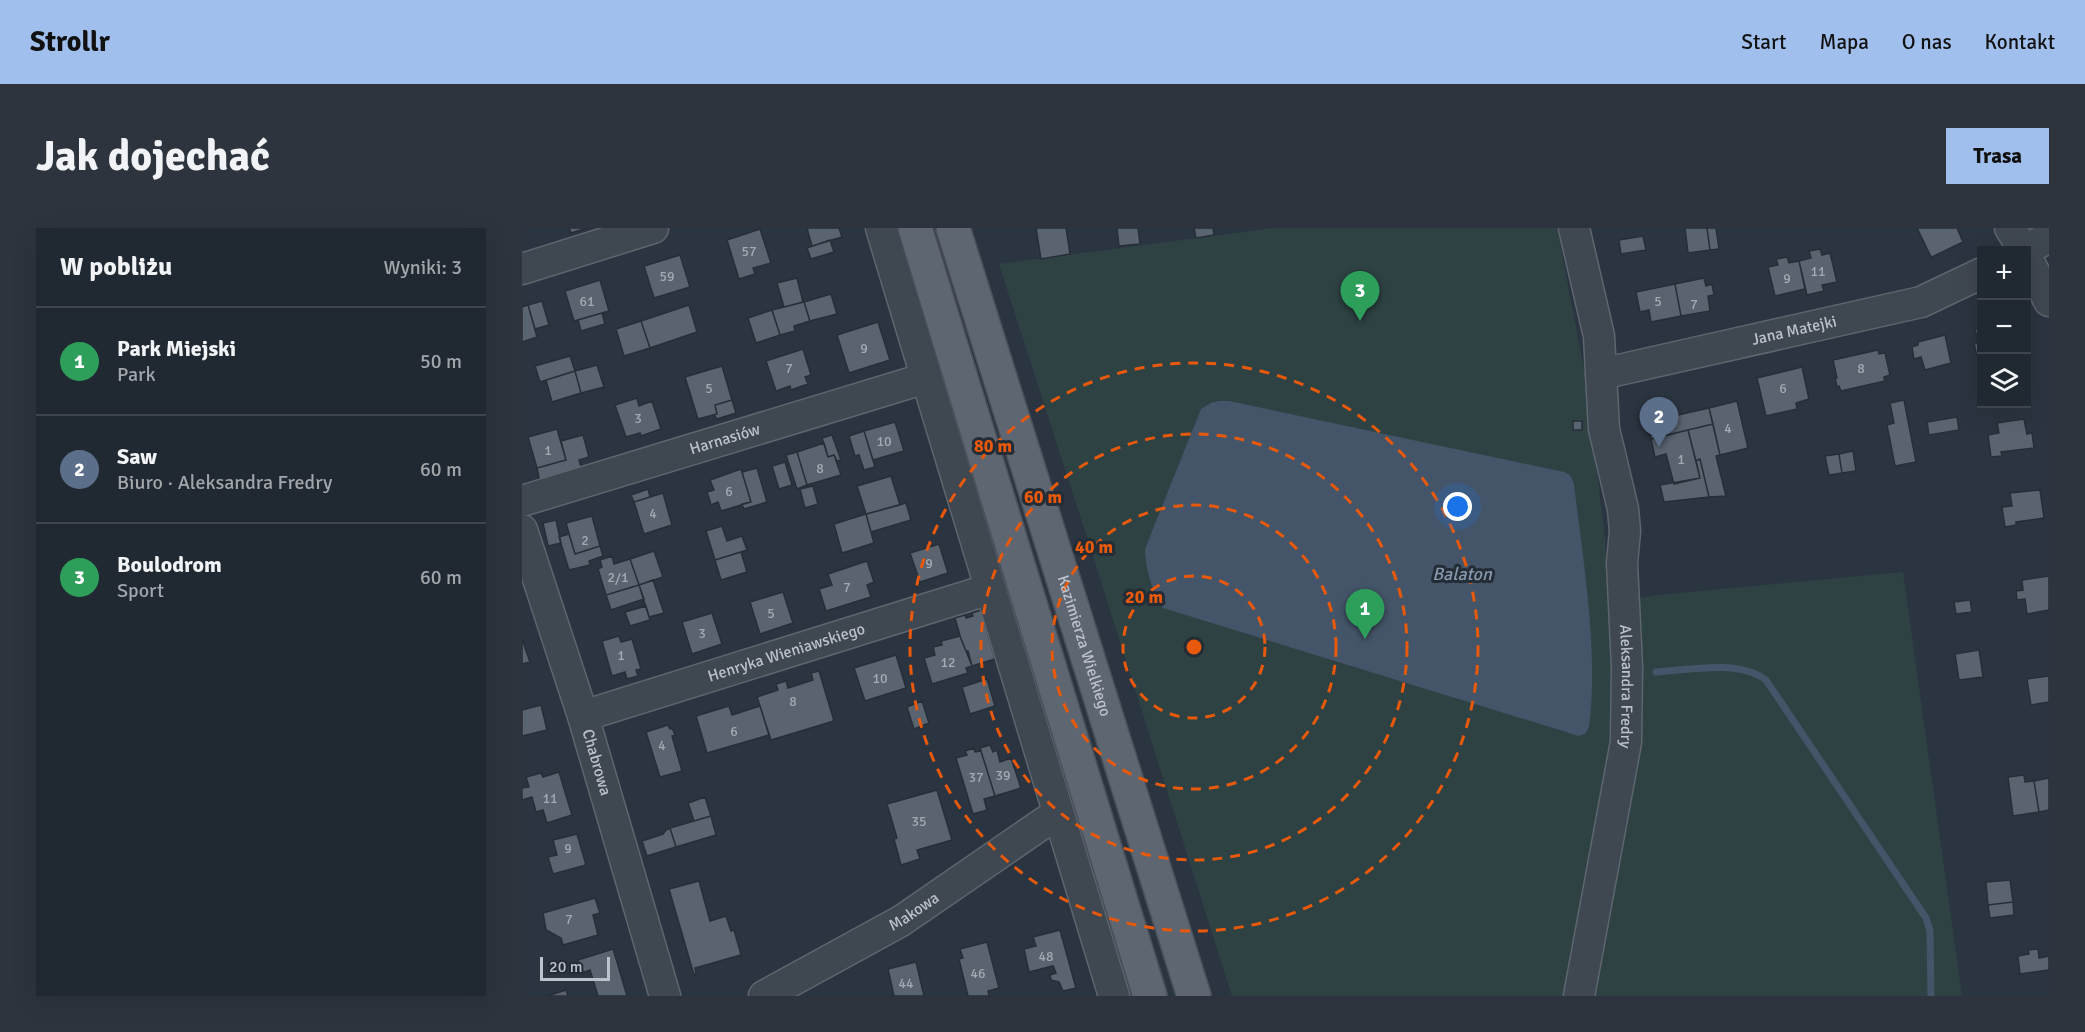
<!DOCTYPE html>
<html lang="pl">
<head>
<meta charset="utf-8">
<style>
	body { margin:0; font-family:Signika,sans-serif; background:#2d343d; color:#f1f3f6 }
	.controls { position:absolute; right:18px; top:18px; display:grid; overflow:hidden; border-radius:0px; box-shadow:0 6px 24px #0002 }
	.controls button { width:54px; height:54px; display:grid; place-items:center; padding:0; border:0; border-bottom:2px solid #3d444d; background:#202831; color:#f1f3f6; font:30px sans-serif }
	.scale { position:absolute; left:18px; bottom:15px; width:70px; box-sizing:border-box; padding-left:6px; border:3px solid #bcc2cb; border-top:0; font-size:16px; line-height:21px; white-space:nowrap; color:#bcc2cb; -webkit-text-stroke:4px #242c36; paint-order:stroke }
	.you { position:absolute; left:936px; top:279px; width:21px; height:21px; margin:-15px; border:4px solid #fff; border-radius:50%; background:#1a73e8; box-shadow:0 0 0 9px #1a73e833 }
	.badge { display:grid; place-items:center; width:39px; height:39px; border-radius:50%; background:#a0bfec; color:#fff; font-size:20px; font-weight:700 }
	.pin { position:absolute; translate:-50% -50px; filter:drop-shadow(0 2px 3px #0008) }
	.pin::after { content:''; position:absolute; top:32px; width:21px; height:18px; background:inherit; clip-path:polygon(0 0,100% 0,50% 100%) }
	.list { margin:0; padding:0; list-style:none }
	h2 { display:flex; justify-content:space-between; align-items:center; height:78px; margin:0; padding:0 24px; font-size:26px }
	h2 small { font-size:20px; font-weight:400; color:#a2a6ab }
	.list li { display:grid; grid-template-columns:39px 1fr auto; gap:18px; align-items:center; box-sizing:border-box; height:108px; padding:0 24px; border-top:2px solid #3d444d }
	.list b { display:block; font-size:22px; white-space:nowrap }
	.list p { margin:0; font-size:20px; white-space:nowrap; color:#a2a6ab }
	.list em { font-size:20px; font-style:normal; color:#a2a6ab }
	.icon { flex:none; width:33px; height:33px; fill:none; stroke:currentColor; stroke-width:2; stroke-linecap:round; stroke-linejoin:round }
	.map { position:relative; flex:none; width:1527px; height:768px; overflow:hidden; border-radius:0px }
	header { display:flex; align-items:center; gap:36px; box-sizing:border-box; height:84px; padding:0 30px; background:#a0bfec; color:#111 }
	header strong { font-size:28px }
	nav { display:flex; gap:33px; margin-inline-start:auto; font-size:21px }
	.intro { display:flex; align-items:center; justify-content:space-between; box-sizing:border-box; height:144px; padding:0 36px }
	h1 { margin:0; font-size:42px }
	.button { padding:15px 27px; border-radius:0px; background:#a0bfec; color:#111; font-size:21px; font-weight:700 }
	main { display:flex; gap:36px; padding:0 36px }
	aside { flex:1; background:#202831; border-radius:0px; box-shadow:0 6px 24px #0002 }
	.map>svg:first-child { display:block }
</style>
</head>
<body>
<header>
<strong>Strollr</strong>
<nav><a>Start</a><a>Mapa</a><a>O nas</a><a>Kontakt</a></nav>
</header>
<div class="intro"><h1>Jak dojechać</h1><a class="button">Trasa</a></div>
<main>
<aside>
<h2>W pobliżu<small>Wyniki: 3</small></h2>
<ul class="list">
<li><span class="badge" style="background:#2e9e5b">1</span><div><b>Park Miejski</b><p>Park</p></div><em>50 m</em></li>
<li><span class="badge" style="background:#5c6f8a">2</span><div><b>Saw</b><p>Biuro · Aleksandra Fredry</p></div><em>60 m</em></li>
<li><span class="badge" style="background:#2e9e5b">3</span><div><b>Boulodrom</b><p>Sport</p></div><em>60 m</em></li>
</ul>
</aside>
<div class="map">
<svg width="1527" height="768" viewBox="0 0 1527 768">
	<rect width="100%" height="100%" fill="#2b3541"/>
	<!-- green -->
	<path fill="#2e4243" d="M751 0H1035L1062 141 1083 310 1094 511 1075 665 1104 514 1101 373 1136 367 1381 344 1440 768H710L562 300 477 36Z"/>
	<!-- water -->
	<path fill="#455569" d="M697 173H707L1042 244 1048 247 1052 256C1061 333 1077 423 1067 499L1063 506 1056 508 1044 504 641 380C631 365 623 340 623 321L679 181 689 175Z"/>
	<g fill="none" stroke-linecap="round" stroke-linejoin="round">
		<!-- stream -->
		<path stroke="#455569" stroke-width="7" d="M1134 444C1167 442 1216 431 1244 452L1404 690 1408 703 1409 768"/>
	</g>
	<!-- building -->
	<path fill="#5a6370" stroke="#262e38" stroke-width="1.5" d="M47 0H65L49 5Z
		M285 0H317L320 9 290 18Z
		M514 0H544L548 26 519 31Z
		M595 0H616L618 16 597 18Z
		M672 0H691L692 7 674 10Z
		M1163 0H1185L1188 22 1166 25Z
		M1185 0H1194L1197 21 1188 22Z
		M1395 0H1435L1441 14 1410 29 1411 33Z
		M238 1 249 35 231 40 233 46 217 51 205 12Z
		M1121 8 1124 22 1099 26 1097 12Z
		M308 12 312 24 289 31 285 20Z
		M1298 21 1300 27 1308 25 1315 54 1300 57 1302 63 1285 67 1277 33 1289 30 1287 23Z
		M158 27 168 59 132 70 122 38Z
		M1265 29 1267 35 1277 33 1283 61 1253 68 1246 39 1256 37 1254 31Z
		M275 50 281 74 262 79 255 55Z
		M1182 50 1184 58 1190 56 1192 67 1186 68 1188 83 1159 88 1153 56Z
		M78 52 87 83 52 93 43 63Z
		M1153 56 1159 88 1129 94 1127 82 1118 84 1114 64Z
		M309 66 315 86 288 93 282 74Z
		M20 73 27 97 13 101 6 77Z
		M282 74 288 93 272 98 273 103 258 107 250 82Z
		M6 77 15 109 0 114V79Z
		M167 77 175 104 128 120 119 93Z
		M250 82 258 107 234 115 226 90Z
		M80 85 83 96 59 103 56 92Z
		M119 93 128 120 102 128 94 101Z
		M356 94 368 132 327 145 315 107Z
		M1460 99V132H1456L1452 116 1456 115 1453 101Z
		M1423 107 1429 135 1403 142 1399 129 1392 131 1390 119 1396 117V114Z
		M281 121 289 147 283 149 286 156 269 162 268 158 254 163 244 133Z
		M1356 122 1357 126 1363 125 1368 147 1362 149 1363 153 1319 163 1317 158 1315 159 1313 150H1315L1311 132Z
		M48 128 53 143 18 154 13 138Z
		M75 137 82 159 59 165 53 143Z
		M200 138 210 172 193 177 195 186 176 191 163 149Z
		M1280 139 1287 171 1274 175 1275 181 1244 188 1235 150Z
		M53 143 59 165 30 174 24 152Z
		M115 170 117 178 130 173 139 201 119 208 118 205 104 209 93 177Z
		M210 172 214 185 195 191 192 187 195 186 193 177Z
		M1382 172 1394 234 1373 238 1365 197 1372 195 1368 175Z
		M1215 173 1226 220 1198 227 1187 180Z
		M1187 180 1191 196 1129 211 1125 194Z
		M1435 189 1437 202 1407 207 1405 194Z
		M1502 191 1505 206 1510 205 1512 220 1479 224 1480 228 1469 229 1466 207 1477 205 1475 195Z
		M1051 193H1060V202H1051Z
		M373 194 382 223 351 232 342 203Z
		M1191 196 1198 227 1194 228 1204 268 1187 269 1178 231 1174 233 1166 202Z
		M35 201 44 232 15 240 6 209Z
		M1166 202 1178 250 1152 256 1144 226 1133 229 1129 211Z
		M342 203 353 239 342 242 337 227 333 228 327 208Z
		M61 207 67 229 57 232 60 242 18 254 15 240 44 232 39 213Z
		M310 207 319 232 315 233 312 227 306 229 300 210Z
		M302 215 306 229 312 227 319 247 285 257 275 224Z
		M1331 223 1334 243 1320 245 1317 226Z
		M275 224 285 257 275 261 264 227Z
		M1317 226 1320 245 1307 247 1303 228Z
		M1178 231 1187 269 1142 274 1138 257 1178 250 1174 233Z
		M263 234 270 257 257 261 250 238Z
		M235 240 245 274 222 281 220 276 229 274 220 244Z
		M219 241 229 274 199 283 196 274 189 277 185 264 192 262 188 252Z
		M369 248 378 277 344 286 335 258Z
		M291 258 296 276 283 280 278 261Z
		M126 261 128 269 112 274 109 267Z
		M1518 262 1522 290 1494 294V297L1483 299 1480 279 1490 278 1488 265Z
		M141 265 150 297 122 306 112 274Z
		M384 275 389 292 349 304 344 286Z
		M344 286 352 315 320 325 312 296Z
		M70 288 78 318 53 326 44 295Z
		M34 292 39 315 26 318 21 295Z
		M200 298 205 313 220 308 225 322 193 332 184 303Z
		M47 306 53 326 78 318 81 328 67 333 68 337 47 342 37 309Z
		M417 316 426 345 398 354 388 325Z
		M132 323 141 349 117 357 108 331Z
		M219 324 225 344 199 352 193 332Z
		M90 328 92 336 108 331 117 357 84 367 76 341 80 339 78 332Z
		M345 333 352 354 345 357 349 369 304 383 297 361 310 357 306 346Z
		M1527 348V382L1505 386 1503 371 1495 372 1494 363 1501 362 1500 352Z
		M131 352 142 385 127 389 117 357Z
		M117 357 122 371 89 382 84 367Z
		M261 364 271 395 238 406 228 374Z
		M1448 372 1450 384 1434 386 1432 374Z
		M124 378 128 392 108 398 103 384Z
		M459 382 473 431 450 438 446 423H444L439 411 433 390 443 387 444 390 451 388 450 385Z
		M190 385 200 416 170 426 160 394Z
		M97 408 99 414 110 411 119 441 114 442 116 448 105 451 103 444 90 448 80 413Z
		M438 408 450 438 444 440 446 445 410 456 402 430 413 427 411 419 420 417 419 413Z
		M0 411 8 434 0 436Z
		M1457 422 1461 449 1437 452 1433 426Z
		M374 427 384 460 343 473 332 440Z
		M297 443 312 493 249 512 235 469 256 462 254 456 264 453 266 460 291 452 289 445Z
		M1527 448V474L1509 477 1505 451Z
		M465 451 473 478 448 486 440 459Z
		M400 473 407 495 392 501 385 479Z
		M19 477 25 502 0 508V482Z
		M207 478 210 487 238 478 247 507 185 525 174 488Z
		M146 497 148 501 150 500 153 507 150 508 160 543 138 549 124 504Z
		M468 517 471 524 475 522 478 534 489 530 499 560 473 568 458 520Z
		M452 520 453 524 459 523 473 568 462 571 465 582 451 586 434 530 445 527 443 523Z
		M37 544 50 587 25 595 21 582 14 584 10 569 0 572V560L7 559 4 549 19 545 21 549Z
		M1502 547 1503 554 1512 553 1517 584 1491 588 1486 549Z
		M1527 550V582L1517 584 1512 553Z
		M415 562 430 612 395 622 398 631 379 637 372 611 375 610 365 576Z
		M183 569 189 588 172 593 166 575Z
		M189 588 194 607 154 619 148 600Z
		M148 600 154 619 125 628 120 613 141 606 144 602Z
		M55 606 64 637 31 646 26 629 35 627 31 612Z
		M1488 652 1491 674 1466 677 1464 654Z
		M177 653 188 693 204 688 209 703 212 702 220 730 218 727 173 740 174 746 172 747 147 661Z
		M73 670 78 685 71 687 76 707 41 717 39 710 24 702 21 685Z
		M1491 674 1492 687 1468 690 1466 677Z
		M538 702 554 760 541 763 537 754 529 752 528 747 534 745 531 738 507 744 502 721 514 718 511 709Z
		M465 714 477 760 466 763 467 768H446L437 731 441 730 438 721Z
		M91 721 95 734 105 768H76L68 742 60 745 56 732Z
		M1516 721 1517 730 1527 728V742L1498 746 1496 728 1507 726 1506 722Z
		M394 734 402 768H372L366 741Z
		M44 762 46 768H25Z"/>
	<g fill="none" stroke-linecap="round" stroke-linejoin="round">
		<defs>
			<g id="minor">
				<path d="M359 0 592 768"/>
				<path id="s1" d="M1052 0 1077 108 1082 201 1101 281 1103 303 1100 335 1105 439 1104 514 1057 768"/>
				<path d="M1488 0 1502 22"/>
				<path d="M1504 22 1527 9"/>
				<path d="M1504 28 1527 73"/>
				<path d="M0 41 131 0"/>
				<path id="s2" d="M1079 146 1399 74 1460 45"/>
				<path id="s3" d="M0 273 404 150"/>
				<path id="s4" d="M0 302 61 488 143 768"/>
				<path id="s5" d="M61 488 468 361"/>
				<path id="s6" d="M242 768 379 693 536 585"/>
			</g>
			<g id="major">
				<path d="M393 0 628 768"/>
				<path id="s7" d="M431 0 672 768"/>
			</g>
		</defs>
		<!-- minor casing -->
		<use href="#minor" stroke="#5d656e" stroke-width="33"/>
		<!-- major casing -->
		<use href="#major" stroke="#49505a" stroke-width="36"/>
		<!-- minor -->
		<use href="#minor" stroke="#3f4751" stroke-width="30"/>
		<!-- major -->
		<use href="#major" stroke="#5d6671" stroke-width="33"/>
	</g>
	<!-- distance rings -->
	<g fill="none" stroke="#e8590c" stroke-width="3" stroke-dasharray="10 8">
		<circle cx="672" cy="419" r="71"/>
		<circle cx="672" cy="419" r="142"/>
		<circle cx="672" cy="419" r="213"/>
		<circle cx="672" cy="419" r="284"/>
	</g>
	<g text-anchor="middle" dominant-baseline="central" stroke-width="6" stroke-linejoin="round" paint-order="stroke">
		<!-- number labels -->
		<g font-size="14" fill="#a4aab4">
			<text x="227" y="23">57</text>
			<text x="1296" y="43">11</text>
			<text x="145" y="48">59</text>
			<text x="1265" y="50">9</text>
			<text x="65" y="73">61</text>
			<text x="1136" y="73">5</text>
			<text x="1172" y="76">7</text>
			<text x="342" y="120">9</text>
			<text x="267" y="140">7</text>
			<text x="1339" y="140">8</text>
			<text x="187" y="160">5</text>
			<text x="1261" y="160">6</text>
			<text x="116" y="190">3</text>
			<text x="1206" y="200">4</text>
			<text x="362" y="213">10</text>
			<text x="26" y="222">1</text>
			<text x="1159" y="231">1</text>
			<text x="298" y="240">8</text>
			<text x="207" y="263">6</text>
			<text x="131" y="285">4</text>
			<text x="63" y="312">2</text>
			<text x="407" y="335">9</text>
			<text x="96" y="349">2/1</text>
			<text x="325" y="359">7</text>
			<text x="249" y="385">5</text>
			<text x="180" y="405">3</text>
			<text x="99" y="427">1</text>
			<text x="426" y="434">12</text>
			<text x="358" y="450">10</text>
			<text x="271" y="473">8</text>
			<text x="212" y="503">6</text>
			<text x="140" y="517">4</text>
			<text x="481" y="547">39</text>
			<text x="454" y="549">37</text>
			<text x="28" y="570">11</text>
			<text x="397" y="593">35</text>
			<text x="46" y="620">9</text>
			<text x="47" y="691">7</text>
			<text x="524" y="728">48</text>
			<text x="456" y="745">46</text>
			<text x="384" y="755">44</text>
		</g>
		<!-- street labels -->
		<g font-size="16" fill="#bcc2cb" stroke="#242c36">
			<text stroke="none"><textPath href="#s2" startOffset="198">Jana Matejki</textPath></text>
			<text stroke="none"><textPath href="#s3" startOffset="212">Harnasiów</textPath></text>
			<text stroke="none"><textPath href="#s7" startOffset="438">Kazimierza Wielkiego</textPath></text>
			<text stroke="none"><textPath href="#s5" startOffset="213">Henryka Wieniawskiego</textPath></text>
			<text stroke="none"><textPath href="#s1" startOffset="464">Aleksandra Fredry</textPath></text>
			<text stroke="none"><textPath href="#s4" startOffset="244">Chabrowa</textPath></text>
			<text stroke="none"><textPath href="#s6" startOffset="172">Makowa</textPath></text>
		</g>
		<!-- water labels -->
		<g font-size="18" font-style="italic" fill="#8798ae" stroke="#242c36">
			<text x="940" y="346">Balaton</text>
		</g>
	</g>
	<circle cx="672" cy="419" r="9" fill="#e8590c" stroke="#242c36" stroke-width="3"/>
	<g font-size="18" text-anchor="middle" font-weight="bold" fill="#e8590c" stroke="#242c36" stroke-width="6" stroke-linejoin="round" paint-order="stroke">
		<text x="471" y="224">80 m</text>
		<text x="521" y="275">60 m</text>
		<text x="572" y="325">40 m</text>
		<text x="622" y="375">20 m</text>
	</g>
</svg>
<div class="controls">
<button>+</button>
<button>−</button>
<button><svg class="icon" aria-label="layers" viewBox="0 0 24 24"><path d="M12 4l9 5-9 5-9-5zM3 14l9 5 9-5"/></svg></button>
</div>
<div class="scale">20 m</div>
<div class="you"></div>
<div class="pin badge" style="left:843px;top:411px;background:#2e9e5b">1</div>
<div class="pin badge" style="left:1137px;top:219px;background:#5c6f8a">2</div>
<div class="pin badge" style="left:838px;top:93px;background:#2e9e5b">3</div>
</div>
</main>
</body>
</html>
